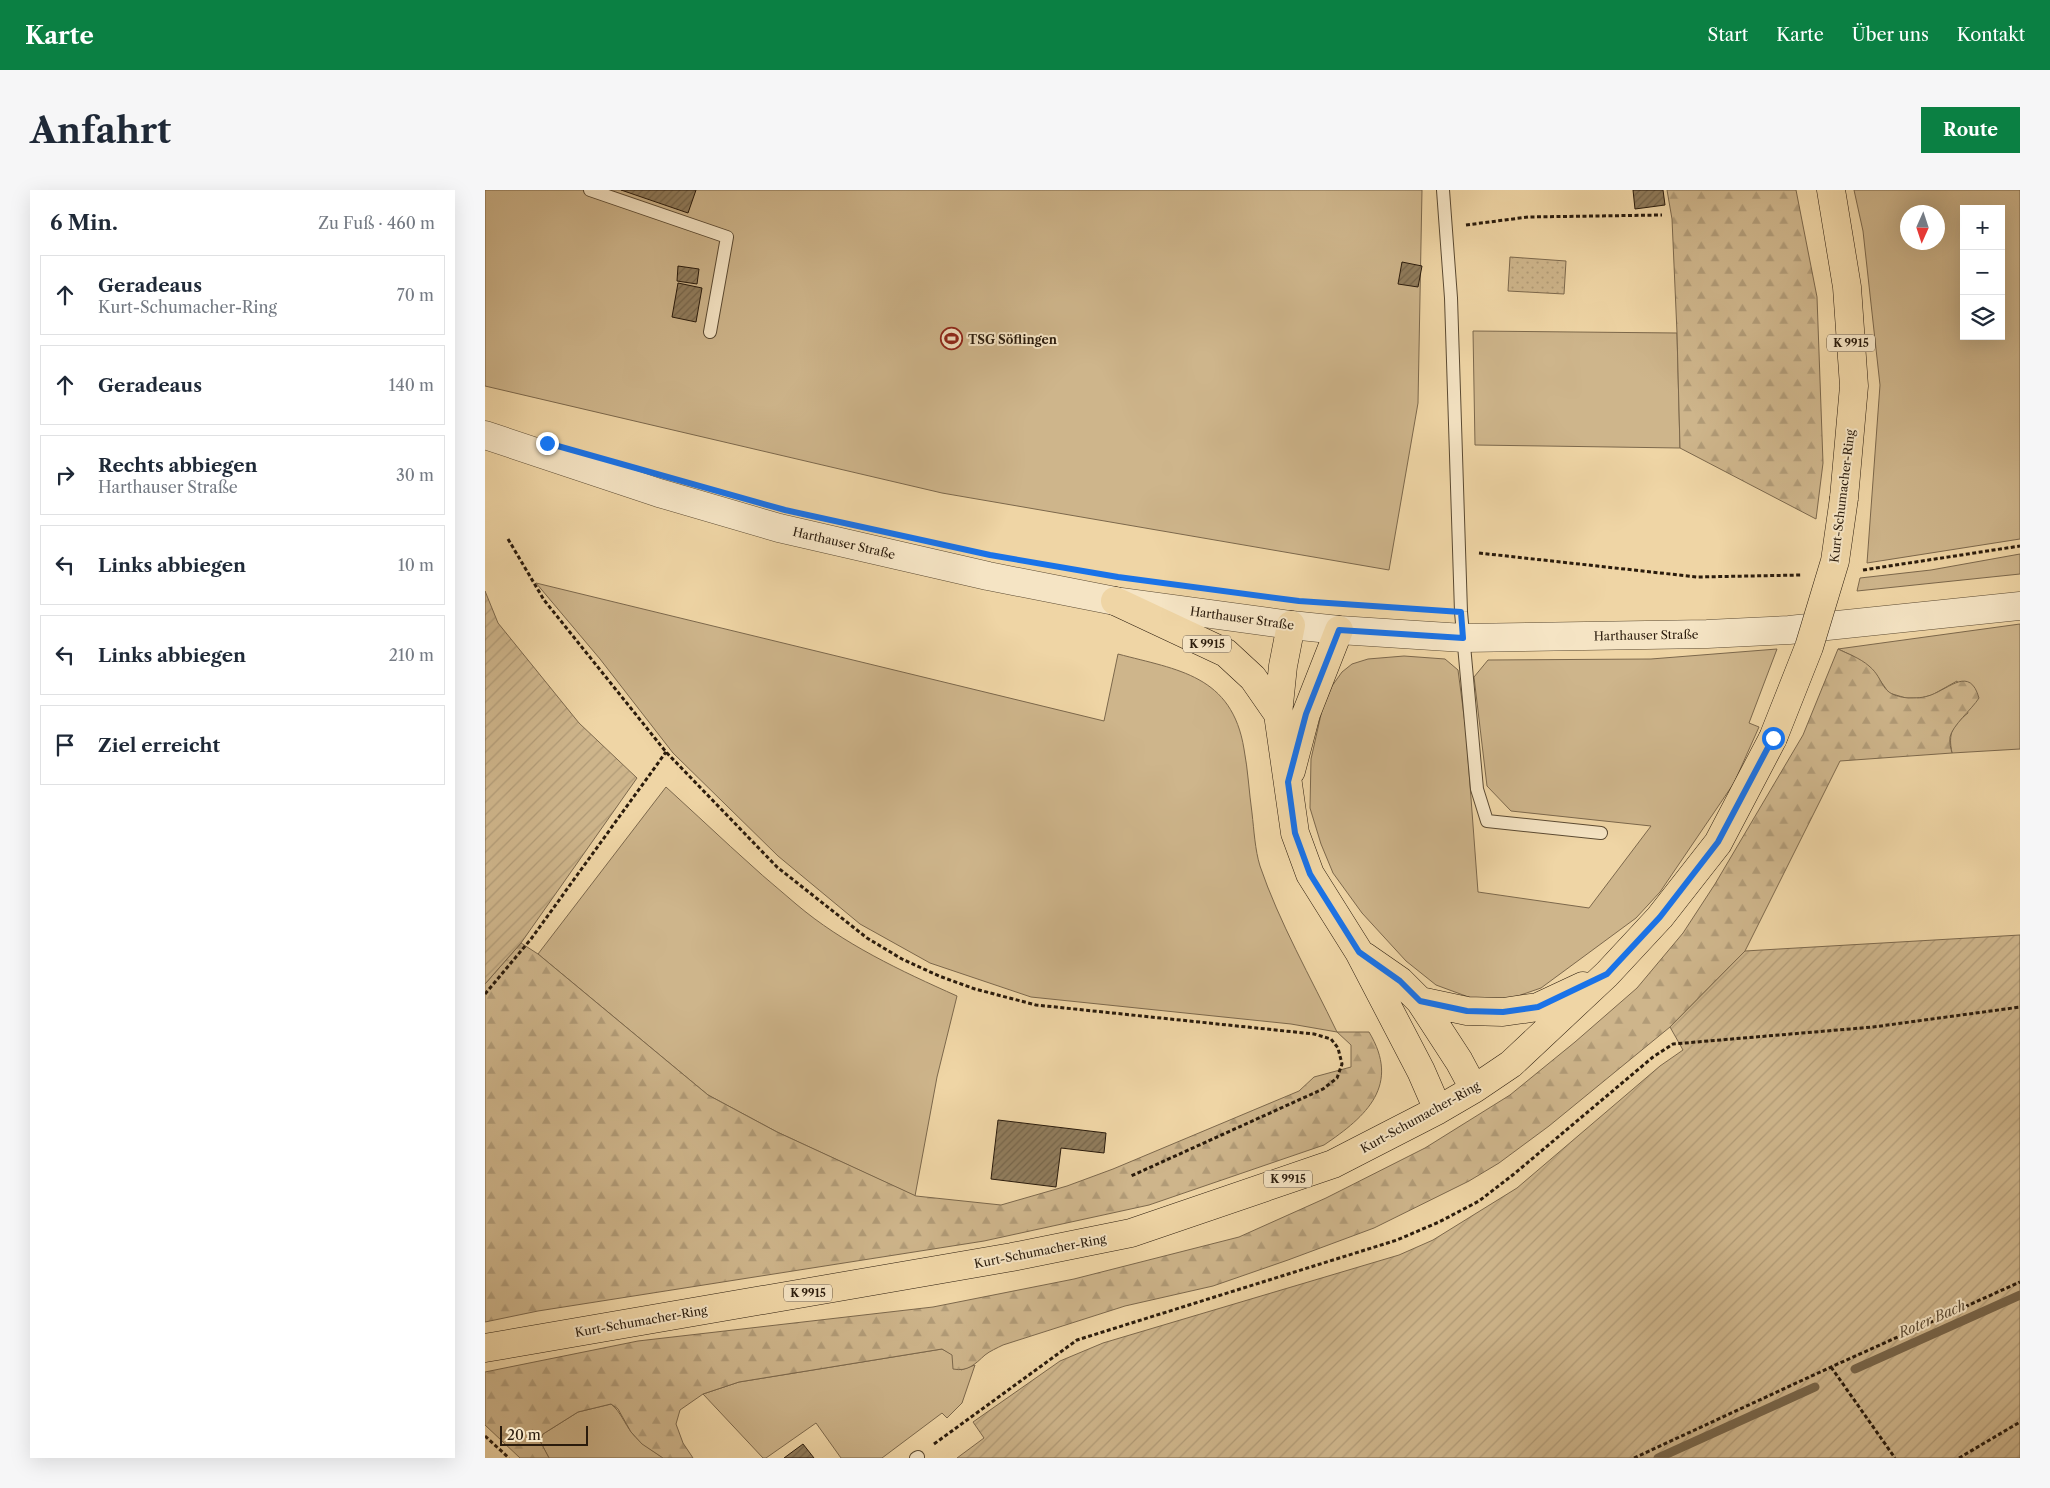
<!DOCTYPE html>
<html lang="de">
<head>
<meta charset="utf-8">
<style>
	body { margin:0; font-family:"Libre Caslon Text",serif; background:#f6f6f7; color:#1f2937 }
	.controls { position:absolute; right:15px; top:15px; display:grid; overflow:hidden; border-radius:0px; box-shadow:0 5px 20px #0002 }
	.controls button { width:45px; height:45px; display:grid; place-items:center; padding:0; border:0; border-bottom:1px solid #e0e1e3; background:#fff; color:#1f2937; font:25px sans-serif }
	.compass { position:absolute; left:1415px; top:15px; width:45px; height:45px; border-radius:50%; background:#fff; box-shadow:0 5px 20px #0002; rotate:183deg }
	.scale { position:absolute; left:15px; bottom:12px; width:88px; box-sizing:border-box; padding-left:5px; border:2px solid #2a1b0c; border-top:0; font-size:14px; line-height:18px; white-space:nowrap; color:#2a1b0c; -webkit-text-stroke:4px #f5e4c4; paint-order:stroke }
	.stop { position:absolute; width:15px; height:15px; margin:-11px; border:4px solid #1a73e8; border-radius:50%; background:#fff }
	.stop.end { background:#1a73e8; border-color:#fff; box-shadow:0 1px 5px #0008 }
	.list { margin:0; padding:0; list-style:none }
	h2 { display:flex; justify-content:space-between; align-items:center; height:65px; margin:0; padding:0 20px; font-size:21px }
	h2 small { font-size:16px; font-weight:400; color:#747a83 }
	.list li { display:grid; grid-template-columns:32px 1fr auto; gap:15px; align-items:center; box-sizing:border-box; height:80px; margin:0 10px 10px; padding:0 10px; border:1px solid #e0e1e3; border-radius:0px }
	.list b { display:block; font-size:19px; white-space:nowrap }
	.list p { margin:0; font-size:16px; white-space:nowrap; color:#747a83 }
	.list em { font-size:16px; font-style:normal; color:#747a83 }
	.icon { flex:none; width:28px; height:28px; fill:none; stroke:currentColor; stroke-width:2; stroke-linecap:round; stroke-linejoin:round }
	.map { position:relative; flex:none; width:1535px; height:1268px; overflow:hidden; border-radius:0px }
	header { display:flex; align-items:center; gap:30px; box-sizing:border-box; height:70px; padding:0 25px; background:#0b8043; color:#fff }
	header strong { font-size:24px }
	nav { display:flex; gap:28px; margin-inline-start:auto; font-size:18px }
	.intro { display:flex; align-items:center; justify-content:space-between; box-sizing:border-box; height:120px; padding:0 30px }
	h1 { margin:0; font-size:35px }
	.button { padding:12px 22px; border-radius:0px; background:#0b8043; color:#fff; font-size:18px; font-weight:700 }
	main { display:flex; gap:30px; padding:0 30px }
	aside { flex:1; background:#fff; border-radius:0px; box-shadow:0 5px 20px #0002 }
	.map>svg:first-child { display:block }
</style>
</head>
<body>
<header>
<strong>Karte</strong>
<nav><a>Start</a><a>Karte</a><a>Über uns</a><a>Kontakt</a></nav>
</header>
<div class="intro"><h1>Anfahrt</h1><a class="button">Route</a></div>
<main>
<aside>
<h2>6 Min.<small>Zu Fuß · 460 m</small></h2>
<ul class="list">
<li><svg class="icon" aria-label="ahead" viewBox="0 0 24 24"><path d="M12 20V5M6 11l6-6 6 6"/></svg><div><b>Geradeaus</b><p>Kurt-Schumacher-Ring</p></div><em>70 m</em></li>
<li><svg class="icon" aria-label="ahead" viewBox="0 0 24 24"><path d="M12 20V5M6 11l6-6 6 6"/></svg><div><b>Geradeaus</b></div><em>140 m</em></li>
<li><svg class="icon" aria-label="right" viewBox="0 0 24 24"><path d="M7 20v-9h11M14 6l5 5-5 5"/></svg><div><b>Rechts abbiegen</b><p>Harthauser Straße</p></div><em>30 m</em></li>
<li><svg class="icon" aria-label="left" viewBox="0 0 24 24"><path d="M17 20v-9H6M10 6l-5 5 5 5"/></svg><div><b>Links abbiegen</b></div><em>10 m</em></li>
<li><svg class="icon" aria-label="left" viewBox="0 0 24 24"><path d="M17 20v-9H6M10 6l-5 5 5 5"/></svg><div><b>Links abbiegen</b></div><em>210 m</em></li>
<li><svg class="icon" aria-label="arrive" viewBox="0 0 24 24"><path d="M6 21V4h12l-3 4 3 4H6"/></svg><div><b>Ziel erreicht</b></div></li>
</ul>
</aside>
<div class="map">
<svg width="1535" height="1268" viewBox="0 0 1535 1268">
	<defs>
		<pattern id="forest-firs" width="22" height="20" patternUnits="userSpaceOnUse" patternTransform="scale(1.25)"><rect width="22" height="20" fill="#ceb58b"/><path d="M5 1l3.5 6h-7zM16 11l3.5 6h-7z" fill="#b19b77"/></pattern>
		<pattern id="park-dots" width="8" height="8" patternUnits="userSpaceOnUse" patternTransform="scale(1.25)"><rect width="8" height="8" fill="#ceb58b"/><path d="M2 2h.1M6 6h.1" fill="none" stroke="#b19b77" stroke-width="1.8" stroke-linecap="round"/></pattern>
		<pattern id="garden-furrows" width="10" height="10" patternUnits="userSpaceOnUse" patternTransform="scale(1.25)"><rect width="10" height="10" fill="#ceb58b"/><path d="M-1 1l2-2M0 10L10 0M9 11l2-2" fill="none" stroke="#b19b77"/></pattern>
		<pattern id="building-hatch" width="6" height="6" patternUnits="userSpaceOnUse" patternTransform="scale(1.25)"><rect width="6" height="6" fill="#907c5c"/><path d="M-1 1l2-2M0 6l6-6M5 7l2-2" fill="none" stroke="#76654a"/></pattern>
	</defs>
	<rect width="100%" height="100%" fill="#efd5a5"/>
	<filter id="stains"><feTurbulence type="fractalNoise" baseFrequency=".004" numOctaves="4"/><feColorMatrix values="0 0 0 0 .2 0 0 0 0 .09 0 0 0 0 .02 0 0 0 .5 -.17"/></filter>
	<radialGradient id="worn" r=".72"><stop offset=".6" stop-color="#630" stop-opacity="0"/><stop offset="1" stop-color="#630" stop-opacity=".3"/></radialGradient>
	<!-- grass -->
	<path fill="#ceb58b" stroke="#7c684c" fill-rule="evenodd" d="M0 0H937L933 213 904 380 457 303 0 196Z
		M1369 0H1535V349L1382 373 1395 195 1378 41ZM1479 19H1516V146H1479ZM1422 22H1452V52H1422Z
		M988 141 1192 143 1195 258 990 255Z
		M1535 364V384L1372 401 1375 388 1446 380Z
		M51 393 619 531 633 464C693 480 747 485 759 559 763 580 764 602 767 623 769 640 770 660 775 676 794 732 826 788 852 842L806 834 546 807 445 773 375 734 293 666 188 563 115 469Z
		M1535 434V559L1467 563C1463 543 1467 536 1483 523L1472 491 1447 505 1436 508H1421L1404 503 1392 486 1368 466 1353 459Z
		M1292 459 1264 533 1274 537 1249 593 1175 702 1151 728 1056 798 1027 808 1010 811 989 809 951 795 921 771 877 723 848 683 836 654 825 618 826 569 837 520 847 496 857 482 867 474 883 469 919 466 960 469 973 480 981 541 993 702 1104 718 1166 636 1026 621 1002 596 989 487 1003 470 1166 469Z
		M181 597C224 636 266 677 311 714 358 754 416 781 472 806L452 887 430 1006 292 942 223 905 53 764Z
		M457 1159 467 1164 476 1180 490 1175 477 1213 462 1228 457 1223 397 1268H356L331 1233 281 1268H278L218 1204 254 1192Z
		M126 1214C136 1222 139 1233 147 1243 156 1254 167 1260 178 1268H64L55 1251 58 1244 93 1222Z"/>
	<!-- forest -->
	<path fill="url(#forest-firs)" stroke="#7c684c" d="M1182 0H1311L1332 107 1338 273 1331 329 1195 258 1192 143 1187 29Z
		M1353 459C1363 464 1375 468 1384 476 1401 490 1393 505 1423 508 1431 508 1438 508 1446 505 1465 498 1485 476 1494 508 1487 519 1467 536 1465 547 1464 552 1466 559 1467 563L1355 571 1260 761 1185 837 1064 936 1014 973 984 991 889 1038 803 1070 728 1096 640 1116 518 1155C512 1158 505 1161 500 1165 490 1174 483 1182 468 1179L467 1165 457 1159 254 1192 218 1204 195 1220 191 1234 198 1253 208 1268H178L157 1254 146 1242 133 1219 126 1214 93 1222 58 1244 55 1251 64 1268H35L0 1235V1182L153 1151 448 1117 589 1089 754 1047 841 1008 940 958 1025 905 1090 852 1152 798 1198 743 1230 694 1318 545Z
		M36 753 53 764 223 905 292 942 431 1006 516 1015 582 996 628 979 814 901 829 887 866 877V855L852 842H884C916 895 882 926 839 955L664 1015 499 1051 53 1121 0 1132V794Z"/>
	<!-- park -->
	<path fill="url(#park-dots)" stroke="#7c684c" d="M1025 67 1081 71 1079 104 1023 101Z"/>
	<!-- garden -->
	<path fill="url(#garden-furrows)" stroke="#7c684c" d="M0 401 13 433 94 533 152 588 36 753 0 794Z
		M1535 745V1268H472L499 1248 488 1232 575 1171 618 1153 914 1065 948 1050 1032 998 1175 876 1198 860 1185 837 1260 761Z"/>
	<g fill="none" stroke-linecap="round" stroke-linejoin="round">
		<!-- stream -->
		<path stroke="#786549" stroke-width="9" d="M1370 1179 1535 1105
			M1173 1268 1330 1197"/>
	</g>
	<!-- building -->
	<path fill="url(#building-hatch)" stroke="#2a1b0c" d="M136 0H211L203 23Z
		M1148 0H1178L1180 15 1150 19Z
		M917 72 937 76 933 97 913 94Z
		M193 76 214 79 212 94 192 91Z
		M193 93 217 98 211 132 187 127Z
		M513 930 621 943 619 963 576 958 571 997 506 989Z
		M318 1254 329 1268H299Z"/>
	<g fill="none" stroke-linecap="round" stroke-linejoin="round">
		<defs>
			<path id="service" d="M105 0 242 47 225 142
				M958 0 966 108 976 422 992 599 1002 631 1116 643
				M431 1268 433 1267"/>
			<path id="tertiary" d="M0 245 174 303 294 338 503 386 630 411 806 435 854 440 979 448 1222 444 1304 440 1535 416"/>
			<path id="primary" d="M1346 0 1362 97 1369 196 1359 308
				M630 411 741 463 768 488 793 524
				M806 435 798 476 793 524 810 643 825 684 874 762 936 881 953 920
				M806 581 821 524 854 440
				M879 766 915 791 935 811 974 871 989 899
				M935 811 982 821 1018 822 1053 817 1098 796
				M0 1158 527 1067 646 1043 848 974 953 920 989 899 1026 874 1122 784 1175 727 1233 653 1288 548"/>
		</defs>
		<!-- service casing -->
		<use href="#service" stroke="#5b4a32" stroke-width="14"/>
		<!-- tertiary casing -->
		<use href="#tertiary" stroke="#5b4a32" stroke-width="29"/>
		<!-- primary casing -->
		<use href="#primary" stroke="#2a1b0c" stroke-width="29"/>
		<!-- path -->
		<path stroke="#2a1b0c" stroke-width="3" stroke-dasharray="4 2.5" stroke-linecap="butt" d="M981 35 1043 27 1177 25
			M23 349 59 410 181 562 292 677 382 748 417 769 454 786 490 799 551 815 829 844 846 849 853 858 857 874 852 888 838 899 646 986
			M994 363 1212 387 1317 385
			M1378 380 1535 356
			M0 804 46 749 181 562
			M1346 1177 1410 1268
			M0 1246 24 1268
			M449 1254 592 1150 912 1050 954 1032 994 1011 1029 984 1168 867 1188 854 1388 837 1535 817
			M1149 1268 1346 1177 1535 1092
			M1474 1268 1535 1232"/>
		<!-- service -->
		<use href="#service" stroke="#f5e4c4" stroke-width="12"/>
		<!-- tertiary -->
		<use href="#tertiary" stroke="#f5e4c4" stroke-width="28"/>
		<!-- primary -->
		<use href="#primary" stroke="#efd5a5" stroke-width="28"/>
		<defs>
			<path id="primary-bridge" d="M1288 548 1324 457 1350 371 1359 308"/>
		</defs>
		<!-- primary-bridge casing -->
		<use href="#primary-bridge" stroke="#2a1b0c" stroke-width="29" stroke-linecap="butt"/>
		<!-- primary-bridge -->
		<use href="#primary-bridge" stroke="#efd5a5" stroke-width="28"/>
	</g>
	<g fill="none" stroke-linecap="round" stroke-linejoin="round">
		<!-- route -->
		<path stroke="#1a73e8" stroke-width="6" d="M62 253 300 320 505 365 633 387 814 411 976 422 978 448 854 440 821 524 803 592 810 643 825 684 874 762 915 791 935 811 982 821 1018 822 1053 817 1122 784 1175 727 1233 652 1288 548"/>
	</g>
	<!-- icons -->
	<defs>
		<symbol id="stadium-ring" viewBox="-11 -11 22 22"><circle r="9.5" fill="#f5e4c4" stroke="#8f2418" stroke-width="1.5"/><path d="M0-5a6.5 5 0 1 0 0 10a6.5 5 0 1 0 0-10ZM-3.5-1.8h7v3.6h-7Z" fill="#8f2418"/></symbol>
	</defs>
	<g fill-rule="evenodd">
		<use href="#stadium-ring" x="454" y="136" width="25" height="25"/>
	</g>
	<g text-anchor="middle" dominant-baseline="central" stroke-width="4" stroke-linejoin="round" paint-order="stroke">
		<!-- shield labels -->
		<g fill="#f5e4c4" stroke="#675743" stroke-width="1">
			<rect x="1342" y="144.5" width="48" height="17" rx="4"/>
			<rect x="698" y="445.5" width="48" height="17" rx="4"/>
			<rect x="779" y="980.5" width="48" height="17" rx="4"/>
			<rect x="299" y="1094.5" width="48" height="17" rx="4"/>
		</g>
		<g font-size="11" font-weight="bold" fill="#2a1b0c">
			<text x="1366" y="153">K 9915</text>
			<text x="722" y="454">K 9915</text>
			<text x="803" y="989">K 9915</text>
			<text x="323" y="1103">K 9915</text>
		</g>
		<!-- poi labels -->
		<g font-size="12" font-weight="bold" fill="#2a1b0c" stroke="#f5e4c4" text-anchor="start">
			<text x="483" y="149">TSG Söflingen</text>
		</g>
		<!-- street labels -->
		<g font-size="12" fill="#2a1b0c" stroke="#f5e4c4">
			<text transform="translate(1357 306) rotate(-83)">Kurt-Schumacher-Ring</text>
			<text transform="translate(359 353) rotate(13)">Harthauser Straße</text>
			<text transform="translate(757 428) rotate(8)">Harthauser Straße</text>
			<text transform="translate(1161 445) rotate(-1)">Harthauser Straße</text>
			<text transform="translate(935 927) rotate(-29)">Kurt-Schumacher-Ring</text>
			<text transform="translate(555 1061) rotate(-11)">Kurt-Schumacher-Ring</text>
			<text transform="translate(156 1131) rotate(-10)">Kurt-Schumacher-Ring</text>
		</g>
		<!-- water labels -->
		<g font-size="14" font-style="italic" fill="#5e4c34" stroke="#f5e4c4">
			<text transform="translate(1447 1129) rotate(-24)">Roter Bach</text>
		</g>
	</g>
	<rect width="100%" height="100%" filter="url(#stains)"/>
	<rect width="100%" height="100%" fill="url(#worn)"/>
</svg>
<div class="controls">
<button>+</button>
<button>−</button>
<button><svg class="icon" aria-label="layers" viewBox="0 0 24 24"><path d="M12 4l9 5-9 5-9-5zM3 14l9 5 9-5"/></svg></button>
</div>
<svg class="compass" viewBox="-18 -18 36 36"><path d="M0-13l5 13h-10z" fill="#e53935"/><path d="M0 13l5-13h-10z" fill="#747a83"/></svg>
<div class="scale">20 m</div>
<div class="stop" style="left:1288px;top:548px"></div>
<div class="stop end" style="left:62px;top:253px"></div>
</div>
</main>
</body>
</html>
